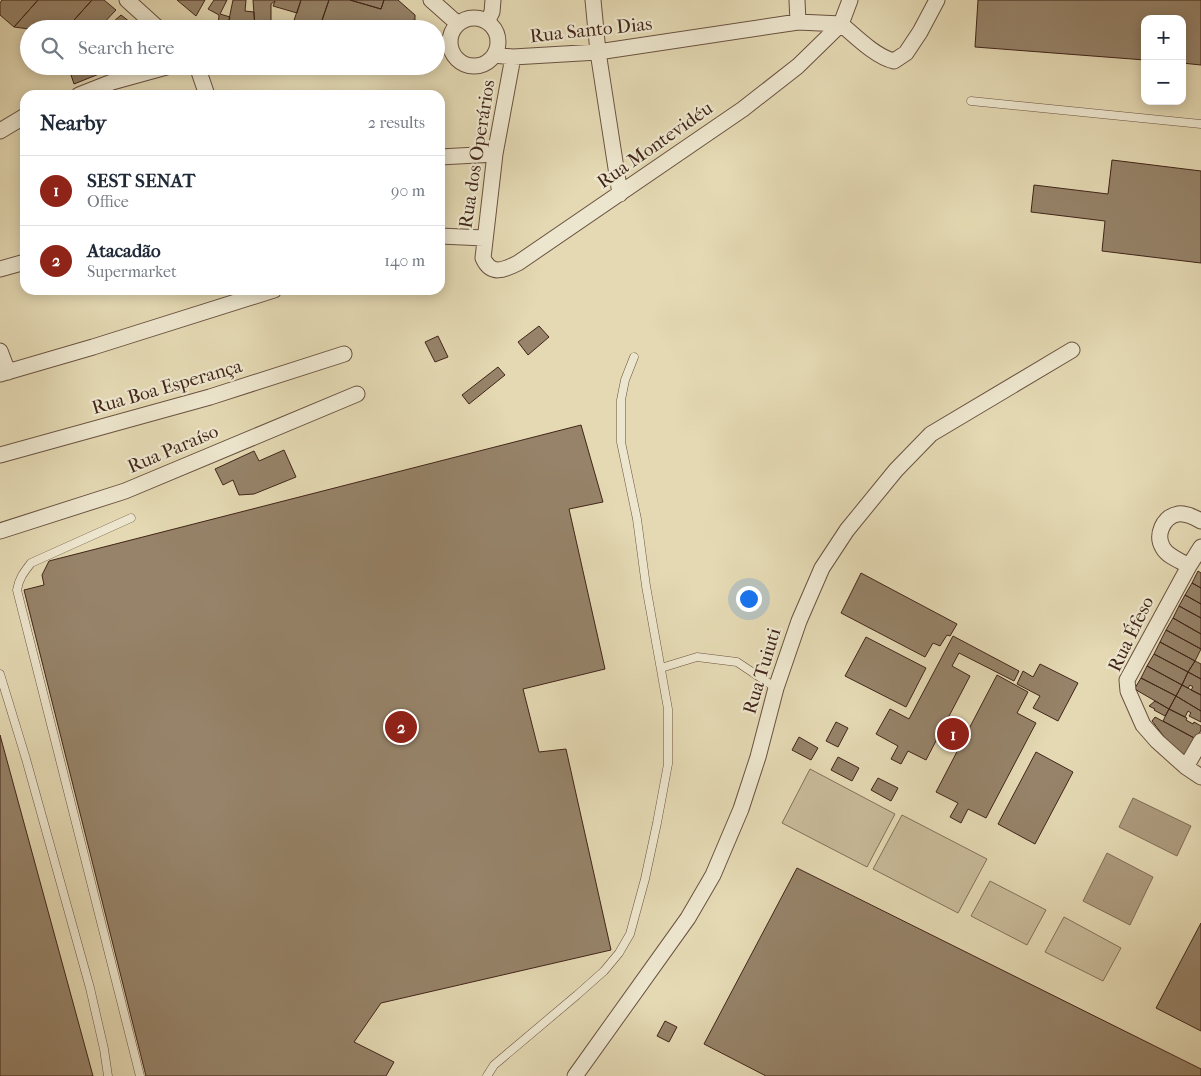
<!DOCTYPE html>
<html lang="en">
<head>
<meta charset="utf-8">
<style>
	body { margin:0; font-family:"IM FELL French Canon",serif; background:#f6f6f7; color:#1f2937 }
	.controls { position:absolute; right:15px; top:15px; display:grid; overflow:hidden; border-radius:10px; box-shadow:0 2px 12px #0003 }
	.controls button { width:45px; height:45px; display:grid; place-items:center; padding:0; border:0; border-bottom:1px solid #e0e1e3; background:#fff; color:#1f2937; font:25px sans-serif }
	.you { position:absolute; left:748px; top:598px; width:18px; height:18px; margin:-12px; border:4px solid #fff; border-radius:50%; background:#1a73e8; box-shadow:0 0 0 8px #1a73e833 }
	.badge { display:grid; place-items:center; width:32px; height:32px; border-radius:50%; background:#8f2418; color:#fff; font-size:16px; font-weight:700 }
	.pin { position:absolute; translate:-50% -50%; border:2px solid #fff; box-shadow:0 1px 5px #0006 }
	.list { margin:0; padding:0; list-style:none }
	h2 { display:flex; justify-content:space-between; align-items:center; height:65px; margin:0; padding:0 20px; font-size:21px }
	h2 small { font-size:16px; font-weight:400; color:#747a83 }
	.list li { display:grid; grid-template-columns:32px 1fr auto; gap:15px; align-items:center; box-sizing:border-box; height:70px; padding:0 20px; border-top:1px solid #e0e1e3 }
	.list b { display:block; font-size:19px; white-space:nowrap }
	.list p { margin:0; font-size:16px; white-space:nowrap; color:#747a83 }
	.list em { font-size:16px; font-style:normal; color:#747a83 }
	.icon { flex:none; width:28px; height:28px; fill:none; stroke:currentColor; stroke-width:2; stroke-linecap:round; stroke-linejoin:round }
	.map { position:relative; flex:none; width:1201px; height:1076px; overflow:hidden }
	.search { position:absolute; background:#fff; box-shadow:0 2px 12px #0003; left:20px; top:20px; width:425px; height:55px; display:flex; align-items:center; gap:12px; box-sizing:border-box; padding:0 18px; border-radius:28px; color:#747a83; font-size:19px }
	.panel { position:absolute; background:#fff; box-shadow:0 2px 12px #0003; left:20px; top:90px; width:425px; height:205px; border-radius:15px }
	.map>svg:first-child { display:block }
</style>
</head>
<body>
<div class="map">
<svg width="1201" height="1076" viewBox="0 0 1201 1076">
	<rect width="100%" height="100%" fill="#e4d9b3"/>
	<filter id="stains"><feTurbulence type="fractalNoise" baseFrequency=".004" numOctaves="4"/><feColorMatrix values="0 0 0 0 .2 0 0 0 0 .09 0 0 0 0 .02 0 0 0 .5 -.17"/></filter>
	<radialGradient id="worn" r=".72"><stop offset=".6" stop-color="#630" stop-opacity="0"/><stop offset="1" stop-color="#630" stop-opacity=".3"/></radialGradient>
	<!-- green -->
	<path fill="#c8ba99" stroke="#847059" d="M810 769 895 814 867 867 782 823Z
		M902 815 987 859 958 913 873 869Z
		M990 881 1046 910 1027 945 971 916Z
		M1064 917 1121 948 1103 981 1045 952Z"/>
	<!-- water -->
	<path fill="#ad9c7f" stroke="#826c56" d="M1133 798 1191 826 1177 856 1119 827Z
		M1107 853 1153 877 1130 925 1083 901Z"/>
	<!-- building -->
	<path fill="#968369" stroke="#412519" d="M2 0H38L14 27 0 15V3Z
		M38 0H92L66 29H54L48 25 46 29H29L14 27Z
		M92 0H104L116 10 98 29H66Z
		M177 0H205L196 16Z
		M214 0H227L220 14 230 17 227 29 218 28 219 15 208 9Z
		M233 0H246L245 11 254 12 255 29H227Z
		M253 0H301L297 13 273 6 275 1 271 4V29H255Z
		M301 0H329L319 29H291Z
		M329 0H350L381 9 384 0H398L415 15V20L353 29H319Z
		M350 0H384L381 9Z
		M978 0H1201V65L1182 63V19H1145V60L975 47Z
		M121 15 130 22 121 29H105Z
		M68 66H107L109 70 74 84Z
		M1112 160 1201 171V263L1102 251 1105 221 1031 212 1034 185 1108 194Z
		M539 326 549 337 528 355 518 342Z
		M438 336 448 357 435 362 425 342Z
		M498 367 505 375 469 404 462 395Z
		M581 425 603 502 569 509 605 669 523 689 539 752 566 749 611 950 381 1003 354 1042 394 1062 386 1076H146L24 590 44 585 42 575 49 561Z
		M284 450 296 477 254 494 239 495 233 480 223 485 215 469 254 451 259 461Z
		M1198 571 1201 573V588L1192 583Z
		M861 573 957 624 950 636 947 635 940 646 933 643 925 657 841 613Z
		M1192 583 1201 588V604L1185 595Z
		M1185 595 1201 604V618L1179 606Z
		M1179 606 1201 618V634L1173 618Z
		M1173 618 1201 634V649L1166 630Z
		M1166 630 1201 649 1195 661 1160 642Z
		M953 636 1019 671 1014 681 959 653 952 666 970 676 926 760 908 751 901 764 891 759 898 746 876 734 890 709 909 719Z
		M866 637 926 668 906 707 845 676Z
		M1160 642 1195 661 1188 672 1154 654Z
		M1154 654 1188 672 1182 685 1147 666Z
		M1195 661 1201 664V679L1188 672Z
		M1040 664 1078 683 1058 721 1033 708 1040 696 1017 684 1023 671 1033 677Z
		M1147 666 1182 685 1176 696 1141 678Z
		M1188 672 1201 679V695L1191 690 1193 687 1190 685 1188 688 1182 685Z
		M997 675 1028 692 1017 713 1036 723 986 818 968 809 961 823 950 817 958 803 936 792Z
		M1141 678 1176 696 1169 709 1138 691 1135 688Z
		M1182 685 1201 695V711L1176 696Z
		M1176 696 1201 711V722L1189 716 1191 713 1188 711 1185 717 1169 709Z
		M1155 701 1169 709 1165 716 1154 710 1155 709 1149 706Z
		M1169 709 1187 718 1186 720 1193 724 1194 722 1201 726V730L1196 739 1163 721Z
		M1155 717 1196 739 1185 760 1164 738H1165L1152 721Z
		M836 722 848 728 838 747 826 741Z
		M0 735 93 1076H0Z
		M799 737 818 748 811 760 792 750Z
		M1036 752 1073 772 1035 844 998 824Z
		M838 757 859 768 852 781 831 770Z
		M878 778 898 788 891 801 871 790Z
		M797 868 1201 1069V1076H766L704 1044Z
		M1201 923V1031L1156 1008Z
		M665 1021 677 1027 669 1042 657 1036Z"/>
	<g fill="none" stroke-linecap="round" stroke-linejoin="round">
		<defs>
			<path id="lane" d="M971 101 1201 124
				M131 518 31 563C24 572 19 578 17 590L140 1076
				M661 668 697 657 737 662 776 688
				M0 674 26 759 90 988 104 1049 108 1076
				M487 1076 494 1065 577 995 604 971 619 953 630 934 645 879 657 823 668 764V709L646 586 637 519 621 442V400L625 380 634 357"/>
			<path id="street" d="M127 0 159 29
				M431 0 458 24
				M593 0 598 52 620 194
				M797 0 798 22
				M450 42a24 24 0 1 1 48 0a24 24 0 1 1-48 0Z
				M487 22 492 12 493 0
				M841 24C855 36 876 57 894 61L906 53 920 32 937 0
				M494 55 513 57 598 52 798 22 841 24
				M513 57 495 154 483 258C491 276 504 270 518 263L743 109 798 66 841 24 850 0
				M197 66 207 95
				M79 95 112 82 170 66
				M0 131 25 116
				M440 157 495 154
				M440 236 484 238
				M0 269 25 262
				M0 351 8 372
				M0 374 93 347 274 290
				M0 455 210 397 344 354
				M0 531 125 491 357 394
				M1201 547 1189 566 1127 680 1128 691 1143 725 1157 741 1186 767 1201 777
				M1189 566C1181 561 1168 557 1163 548 1155 535 1163 517 1178 514 1186 513 1194 517 1201 521
				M1186 767 1201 741
				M575 1076 688 918 713 875 741 809 758 757 776 688 799 621 822 568 847 530 896 470 931 434 1072 350"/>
		</defs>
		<!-- lane casing -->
		<use href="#lane" stroke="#6a5240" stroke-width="9"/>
		<!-- street casing -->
		<use href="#street" stroke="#6a5240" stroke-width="17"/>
		<!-- lane -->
		<use href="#lane" stroke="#ede6ce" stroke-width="8"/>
		<!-- street -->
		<use href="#street" stroke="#ede6ce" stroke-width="15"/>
	</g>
	<g text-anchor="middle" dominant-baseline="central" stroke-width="4.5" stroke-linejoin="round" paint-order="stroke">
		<!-- street labels -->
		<g font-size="19" fill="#412519" stroke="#ede6ce">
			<text transform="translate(591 30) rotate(-6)">Rua Santo Dias</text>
			<text transform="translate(655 145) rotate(-35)">Rua Montevidéu</text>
			<text transform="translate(477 154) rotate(-81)">Rua dos Operários</text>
			<text transform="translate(167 387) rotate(-16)">Rua Boa Esperança</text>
			<text transform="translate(173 449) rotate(-23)">Rua Paraíso</text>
			<text transform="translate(1131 634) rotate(-64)">Rua Éfeso</text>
			<text transform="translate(762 671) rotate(-73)">Rua Tuiuti</text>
		</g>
	</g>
	<rect width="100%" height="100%" filter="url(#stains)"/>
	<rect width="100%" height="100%" fill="url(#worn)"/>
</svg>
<div class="controls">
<button>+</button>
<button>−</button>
</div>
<div class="you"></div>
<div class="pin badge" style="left:953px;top:734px">1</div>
<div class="pin badge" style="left:401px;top:727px">2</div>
<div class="search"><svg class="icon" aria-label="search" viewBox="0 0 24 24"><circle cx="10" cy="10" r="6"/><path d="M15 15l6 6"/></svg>Search here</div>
<section class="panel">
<h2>Nearby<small>2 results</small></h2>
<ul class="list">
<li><span class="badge">1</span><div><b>SEST SENAT</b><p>Office</p></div><em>90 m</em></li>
<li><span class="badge">2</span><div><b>Atacadão</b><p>Supermarket</p></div><em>140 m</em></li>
</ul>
</section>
</div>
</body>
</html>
